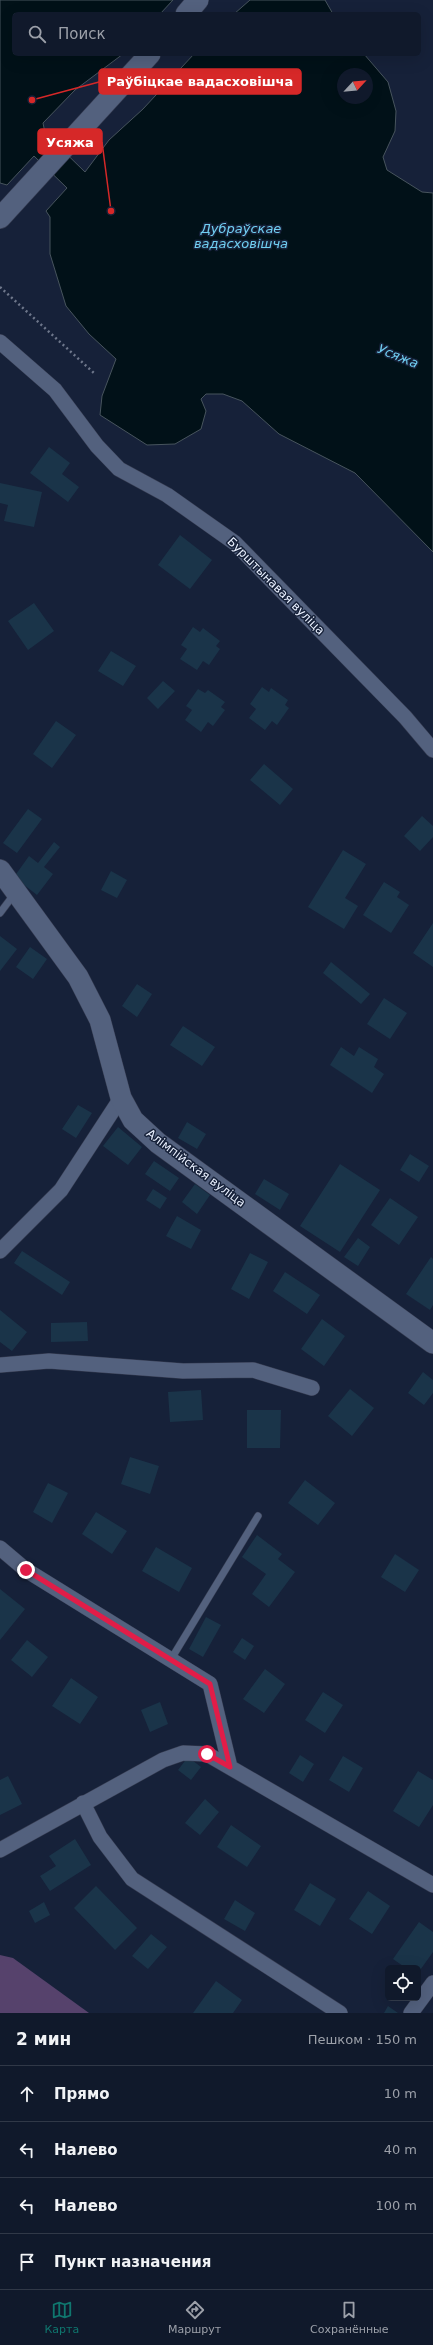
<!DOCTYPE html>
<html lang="ru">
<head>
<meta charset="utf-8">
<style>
	body { margin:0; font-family:"DejaVu Sans",sans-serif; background:#1e2637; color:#f1f3f6 }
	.controls { position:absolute; right:12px; bottom:12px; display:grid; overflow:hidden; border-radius:6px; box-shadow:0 4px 16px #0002 }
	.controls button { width:36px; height:36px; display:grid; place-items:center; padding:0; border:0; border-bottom:1px solid #303847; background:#10192b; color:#f1f3f6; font:20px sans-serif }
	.compass { position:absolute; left:337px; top:68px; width:36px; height:36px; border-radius:50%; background:#10192b; box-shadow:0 4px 16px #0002; rotate:64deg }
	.stop { position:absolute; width:12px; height:12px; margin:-9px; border:3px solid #e11d48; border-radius:50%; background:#fff }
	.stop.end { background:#e11d48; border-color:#fff; box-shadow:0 1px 4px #0008 }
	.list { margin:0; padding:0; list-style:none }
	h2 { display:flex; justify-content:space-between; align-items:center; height:52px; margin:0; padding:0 16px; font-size:17px }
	h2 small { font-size:13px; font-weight:400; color:#9ca0a9 }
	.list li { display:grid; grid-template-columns:26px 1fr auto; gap:12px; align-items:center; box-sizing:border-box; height:56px; padding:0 16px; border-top:1px solid #303847 }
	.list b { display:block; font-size:15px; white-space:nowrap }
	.list em { font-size:13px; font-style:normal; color:#9ca0a9 }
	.icon { flex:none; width:22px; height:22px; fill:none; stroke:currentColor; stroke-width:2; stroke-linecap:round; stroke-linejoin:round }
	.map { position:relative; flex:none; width:433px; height:2013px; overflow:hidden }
	.search { position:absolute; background:#10192b; box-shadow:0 4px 16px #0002; left:12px; right:12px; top:12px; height:44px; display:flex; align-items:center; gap:10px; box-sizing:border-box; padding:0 14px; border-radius:6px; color:#9ca0a9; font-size:15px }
	.sheet { height:276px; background:#10192b }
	nav { display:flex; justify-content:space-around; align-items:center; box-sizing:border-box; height:56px; border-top:1px solid #303847; background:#10192b; font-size:11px; color:#9ca0a9 }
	nav a { display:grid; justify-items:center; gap:2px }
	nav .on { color:#0f766e }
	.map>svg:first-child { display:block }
</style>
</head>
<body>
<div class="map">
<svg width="433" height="2013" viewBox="0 0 433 2013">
	<rect width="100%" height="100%" fill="#162139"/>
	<!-- forest -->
	<path fill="#56426c" d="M0 1955 13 1958 89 2013H0Z"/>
	<!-- water -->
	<path fill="#011118" stroke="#47545d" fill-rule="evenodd" d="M0 0H173L160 14H14V54H123L75 90 43 123 45 133 85 172 109 140 143 109 194 54H364L388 82 396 111 395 131 383 157 387 170 422 192 433 193V552L355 473 279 434 242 401 223 394H206L201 399 206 411 201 429 175 444 147 445 100 415 102 396 116 359 89 334 66 306 50 254V217L46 211 67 188 34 156 7 185 0 183ZM343 74H367V98H343Z
		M250 0H325L333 14H234Z"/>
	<!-- building -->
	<path fill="#1a3449" d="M49 447 70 463 62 474 79 487 68 502 30 473Z
		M0 483 42 492 34 527 4 521 8 505 0 503Z
		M180 535 212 560 190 589 158 565Z
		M34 603 54 631 28 650 8 621Z
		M193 627 200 632 203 628 220 641 216 646 220 649 209 665 203 661 197 670 180 659 187 649 181 645Z
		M111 651 136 666 123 686 98 671Z
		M163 681 175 691 158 709 147 698Z
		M262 687 269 692 271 688 288 700 285 705 289 708 277 725 272 721 265 730 249 718 256 709 250 704Z
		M198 689 205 693 208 690 225 702 221 707 225 710 213 726 208 722 201 732 185 720 192 710 186 706Z
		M56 721 76 735 52 768 33 754Z
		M264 764 293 789 280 805 250 780Z
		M28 809 42 819 17 853 3 843Z
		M422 816 433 826V837L420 851 404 836Z
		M54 842 60 847 44 867 53 874 37 895 14 877 29 856 38 863Z
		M343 850 366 864 345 898 358 906 344 929 308 907Z
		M111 871 127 880 117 898 101 890Z
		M384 882 400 892 397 897 409 905 391 933 363 915Z
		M433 923V967L413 953Z
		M0 936 17 949 0 971Z
		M30 947 47 959 33 979 16 967Z
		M331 962 370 994 361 1004 323 973Z
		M137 984 152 994 137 1017 122 1006Z
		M384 998 407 1013 390 1039 367 1024Z
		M183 1026 215 1047 202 1066 170 1045Z
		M341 1047 354 1056 359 1047 378 1059 374 1067 384 1074 372 1093 330 1065Z
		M78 1105 92 1113 76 1138 62 1129Z
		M187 1122 206 1134 197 1149 178 1138Z
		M118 1127 142 1147 128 1165 103 1146Z
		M410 1154 429 1166 419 1182 400 1170Z
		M154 1161 179 1178 170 1191 145 1174Z
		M340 1164 380 1190 340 1252 300 1226Z
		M264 1179 289 1194 280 1210 255 1194Z
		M195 1184 210 1195 197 1214 182 1202Z
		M153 1189 167 1198 160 1209 146 1200Z
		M390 1198 418 1217 399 1245 371 1225Z
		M177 1216 201 1230 191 1249 166 1236Z
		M358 1238 370 1247 358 1266 344 1257Z
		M22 1251 70 1282 62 1295 14 1263Z
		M250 1253 268 1262 249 1299 231 1289Z
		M431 1257 433 1259V1305L430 1310 406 1294Z
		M285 1272 320 1295 307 1314 273 1291Z
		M0 1310 27 1332 12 1351 0 1342Z
		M322 1319 345 1336 324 1366 301 1349Z
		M87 1322 88 1341 51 1342V1323Z
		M423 1372 433 1380V1393L424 1405 408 1393Z
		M350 1389 374 1408 352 1436 328 1416Z
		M201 1390 203 1420 170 1422 168 1392Z
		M247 1410H281L280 1448H247Z
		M130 1457 159 1466 150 1494 121 1484Z
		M305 1480 335 1503 318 1525 288 1503Z
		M48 1483 68 1493 52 1523 33 1512Z
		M96 1512 127 1531 112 1554 82 1534Z
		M257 1535 282 1554 278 1559 295 1572 269 1607 252 1594 266 1574 242 1557Z
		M156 1547 192 1568 179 1592 142 1571Z
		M395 1554 419 1570 405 1592 381 1577Z
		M0 1589 25 1609 0 1640Z
		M206 1617 221 1625 203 1657 189 1649Z
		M242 1638 254 1646 245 1660 233 1652Z
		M27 1640 48 1657 32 1677 11 1660Z
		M265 1669 285 1684 264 1713 243 1699Z
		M71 1678 98 1697 80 1724 52 1706Z
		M323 1692 343 1705 325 1733 305 1720Z
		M160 1702 168 1724 150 1732 141 1710Z
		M300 1755 314 1764 303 1782 289 1773Z
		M343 1756 363 1768 349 1792 329 1780Z
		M188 1757 201 1767 191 1780 178 1770Z
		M418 1771 433 1780V1805L419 1827 393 1811Z
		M8 1776 22 1804 0 1815V1780Z
		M205 1799 219 1812 200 1835 185 1823Z
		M231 1825 261 1846 247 1867 217 1847Z
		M75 1839 91 1865 50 1891 40 1876 56 1866 49 1856Z
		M310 1883 336 1899 320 1926 294 1910Z
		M96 1886 137 1928 115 1950 74 1908Z
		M368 1891 390 1906 372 1934 349 1919Z
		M235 1900 255 1913 245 1931 224 1919Z
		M44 1902 50 1915 35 1923 29 1911Z
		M419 1922 433 1932V1952L418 1973V1968H406L393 1959Z
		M151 1934 167 1947 148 1969 132 1956Z
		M216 1981 242 2000 233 2013H193Z
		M388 2006 398 2013H384Z"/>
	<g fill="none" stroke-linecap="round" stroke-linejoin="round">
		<defs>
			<path id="lane" d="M0 913 15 893
				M173 1656 258 1516"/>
			<path id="street" d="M0 342 55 390 97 446 119 469 167 495 235 543 405 717 433 750
				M0 1251 61 1190 121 1098
				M0 1365 49 1361 183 1371 253 1370 312 1388
				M0 1548 26 1570 210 1684 230 1767
				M83 1803 100 1837 132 1879 340 2013
				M0 1850 163 1760 183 1753 207 1754 433 1885
				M411 2013 433 1983"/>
			<path id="secondary" d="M186 14 198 0
				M0 218 150 54
				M0 870 78 977 100 1020 121 1098 133 1120 158 1143 433 1343"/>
		</defs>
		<!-- lane casing -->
		<use href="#lane" stroke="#363c51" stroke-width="8"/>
		<!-- street casing -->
		<use href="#street" stroke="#363c51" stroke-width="16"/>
		<!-- secondary casing -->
		<use href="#secondary" stroke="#363c51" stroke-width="22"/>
		<!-- path -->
		<path stroke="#6e778b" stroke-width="2.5" stroke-dasharray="2 3" stroke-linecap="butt" d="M0 287 95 374"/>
		<!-- lane -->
		<use href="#lane" stroke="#53617e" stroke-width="7"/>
		<!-- street -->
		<use href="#street" stroke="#53617e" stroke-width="15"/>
		<!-- secondary -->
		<use href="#secondary" stroke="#53617e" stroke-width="21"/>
	</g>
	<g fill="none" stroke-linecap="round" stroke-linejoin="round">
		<!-- route -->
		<path stroke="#e11d48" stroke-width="5" d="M26 1570 210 1684 230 1767 207 1754"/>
	</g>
	<g text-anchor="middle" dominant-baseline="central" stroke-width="3" stroke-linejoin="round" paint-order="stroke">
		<!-- street labels -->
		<g font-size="12" fill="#eaf1ff" stroke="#162139">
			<text transform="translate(276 586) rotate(45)">Бурштынавая вуліца</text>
			<text transform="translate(196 1168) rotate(37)">Алімпійская вуліца</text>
		</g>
		<!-- water labels -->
		<g font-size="13" font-style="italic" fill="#70cff2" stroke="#162139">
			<text x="241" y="228">Дубраўскае<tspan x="241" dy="15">вадасховішча</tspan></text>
			<text transform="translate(398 356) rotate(22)">Усяжа</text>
		</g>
	</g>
	<!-- callouts -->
	<path fill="none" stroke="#d62828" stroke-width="1.5" d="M32 100L99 82M111 211L102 142"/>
	<g fill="#d62828" stroke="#162139" stroke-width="1.5">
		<circle cx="32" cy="100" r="4"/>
		<circle cx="111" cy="211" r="4"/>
	</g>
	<g fill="#d62828" stroke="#d62828" stroke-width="1.5">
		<rect x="99" y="69" width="202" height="25" rx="4"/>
		<rect x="38" y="129" width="64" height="25" rx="4"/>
	</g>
	<g font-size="13" text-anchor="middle" font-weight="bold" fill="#fff">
		<text x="200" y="86">Раўбіцкае вадасховішча</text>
		<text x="70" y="147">Усяжа</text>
	</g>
</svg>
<div class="controls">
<button><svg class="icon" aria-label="locate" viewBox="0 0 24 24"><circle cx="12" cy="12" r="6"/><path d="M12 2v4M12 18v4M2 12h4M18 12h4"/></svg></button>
</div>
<svg class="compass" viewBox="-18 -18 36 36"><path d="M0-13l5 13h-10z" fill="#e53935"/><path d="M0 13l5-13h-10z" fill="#9ca0a9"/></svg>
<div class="stop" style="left:207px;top:1754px"></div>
<div class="stop end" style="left:26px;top:1570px"></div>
<div class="search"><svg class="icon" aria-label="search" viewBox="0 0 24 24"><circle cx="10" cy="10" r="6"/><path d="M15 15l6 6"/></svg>Поиск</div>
</div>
<section class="sheet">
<h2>2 мин<small>Пешком · 150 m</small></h2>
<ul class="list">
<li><svg class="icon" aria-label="ahead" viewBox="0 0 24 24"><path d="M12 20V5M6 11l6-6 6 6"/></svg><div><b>Прямо</b></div><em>10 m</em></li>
<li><svg class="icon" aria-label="left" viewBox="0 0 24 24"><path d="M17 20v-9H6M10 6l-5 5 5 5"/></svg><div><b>Налево</b></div><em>40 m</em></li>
<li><svg class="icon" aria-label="left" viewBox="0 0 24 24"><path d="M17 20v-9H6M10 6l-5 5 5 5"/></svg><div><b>Налево</b></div><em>100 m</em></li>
<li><svg class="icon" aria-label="arrive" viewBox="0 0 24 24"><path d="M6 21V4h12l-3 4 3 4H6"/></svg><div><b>Пункт назначения</b></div></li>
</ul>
</section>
<nav>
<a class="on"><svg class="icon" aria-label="map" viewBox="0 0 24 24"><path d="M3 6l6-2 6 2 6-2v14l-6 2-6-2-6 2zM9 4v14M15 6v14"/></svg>Карта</a>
<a><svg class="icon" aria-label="directions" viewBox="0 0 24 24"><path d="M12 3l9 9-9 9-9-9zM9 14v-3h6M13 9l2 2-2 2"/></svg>Маршрут</a>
<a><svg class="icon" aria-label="saved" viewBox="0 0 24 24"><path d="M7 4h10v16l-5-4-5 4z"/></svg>Сохранённые</a>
</nav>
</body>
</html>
